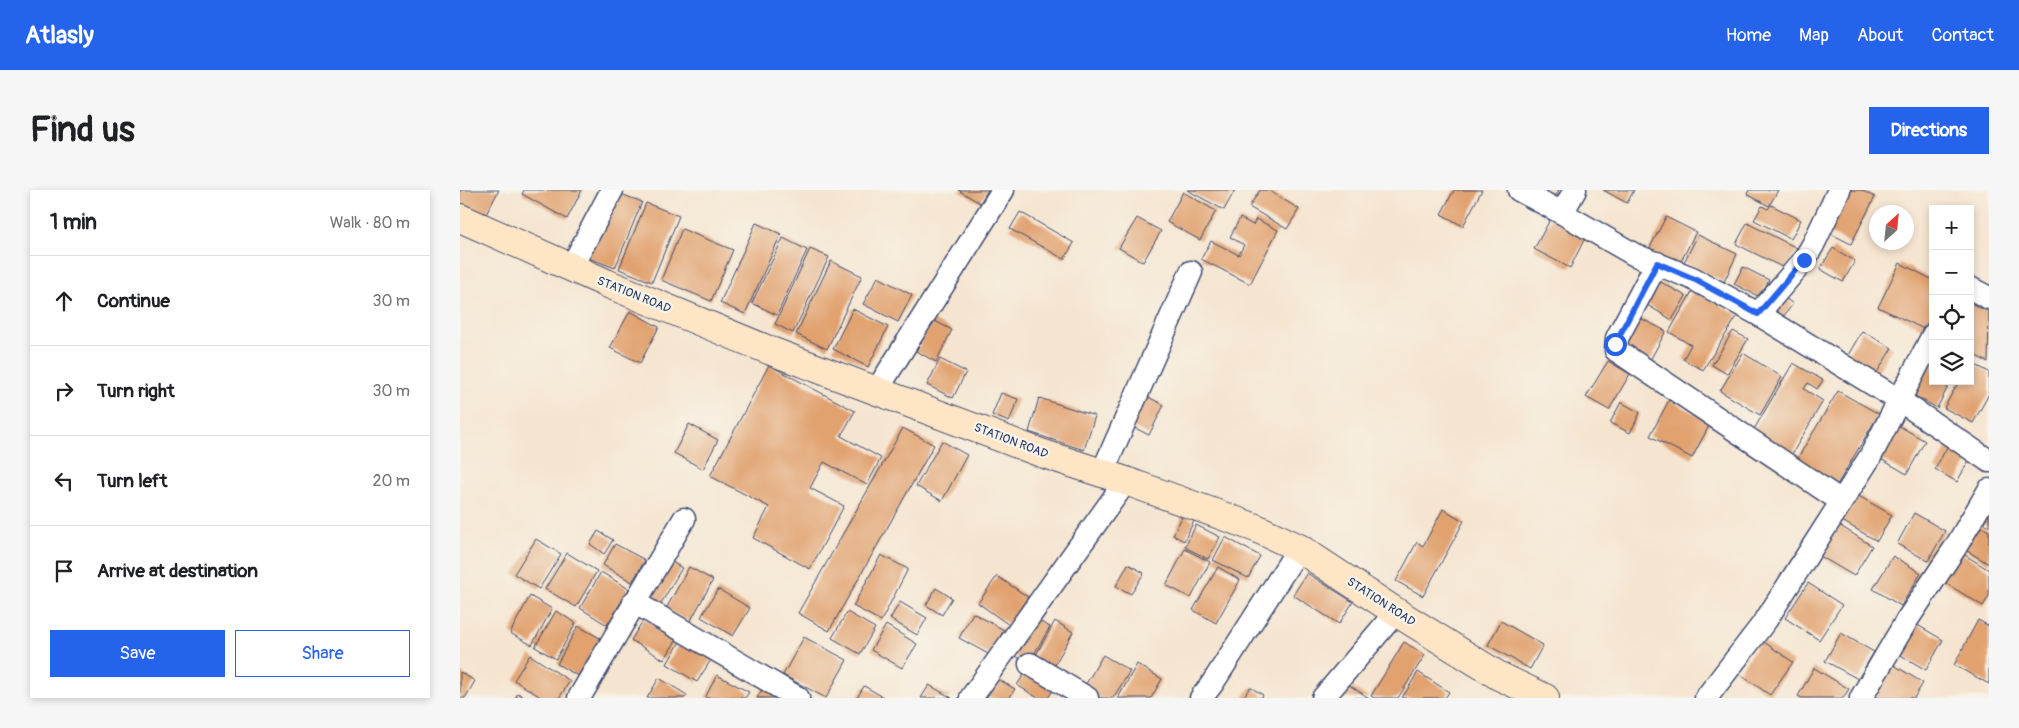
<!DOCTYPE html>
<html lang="en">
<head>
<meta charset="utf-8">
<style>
	body { margin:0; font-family:Pangolin,sans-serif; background:#f6f6f6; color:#202124 }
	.controls { position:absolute; right:15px; top:15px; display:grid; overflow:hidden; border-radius:0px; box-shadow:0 2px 8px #0003 }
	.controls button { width:45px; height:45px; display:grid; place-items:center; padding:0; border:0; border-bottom:1px solid #e0e0e0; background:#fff; color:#202124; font:25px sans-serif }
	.compass { position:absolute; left:1409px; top:15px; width:45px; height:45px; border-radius:50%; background:#fff; box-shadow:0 2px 8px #0003; rotate:27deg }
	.stop { position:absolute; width:15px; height:15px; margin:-11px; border:4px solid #2563eb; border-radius:50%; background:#fff }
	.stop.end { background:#2563eb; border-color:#fff; box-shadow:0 1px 5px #0008 }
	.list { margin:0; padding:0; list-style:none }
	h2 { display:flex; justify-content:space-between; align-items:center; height:65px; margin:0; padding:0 20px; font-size:21px }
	h2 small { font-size:16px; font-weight:400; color:#757577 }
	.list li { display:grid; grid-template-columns:32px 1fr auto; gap:15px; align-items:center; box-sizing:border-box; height:90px; padding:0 20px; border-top:1px solid #e0e0e0 }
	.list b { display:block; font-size:19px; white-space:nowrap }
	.list em { font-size:16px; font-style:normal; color:#757577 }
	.actions { display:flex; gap:10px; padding:15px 20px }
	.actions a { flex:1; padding:11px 0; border:1px solid #2563eb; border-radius:0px; text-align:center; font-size:18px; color:#2563eb }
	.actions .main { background:#2563eb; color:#fff }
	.icon { flex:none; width:28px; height:28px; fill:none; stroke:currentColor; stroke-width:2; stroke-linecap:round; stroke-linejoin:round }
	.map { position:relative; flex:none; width:1529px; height:508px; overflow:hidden; border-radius:0px }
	header { display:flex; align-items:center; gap:30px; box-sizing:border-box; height:70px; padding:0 25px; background:#2563eb; color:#fff }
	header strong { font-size:24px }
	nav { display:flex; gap:28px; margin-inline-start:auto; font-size:18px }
	.intro { display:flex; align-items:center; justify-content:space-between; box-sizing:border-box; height:120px; padding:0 30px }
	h1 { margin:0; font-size:35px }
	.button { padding:12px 22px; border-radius:0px; background:#2563eb; color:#fff; font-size:18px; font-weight:700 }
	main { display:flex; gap:30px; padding:0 30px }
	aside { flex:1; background:#fff; border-radius:0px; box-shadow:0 2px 8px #0003 }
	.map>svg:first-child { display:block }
</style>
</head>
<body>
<header>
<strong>Atlasly</strong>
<nav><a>Home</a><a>Map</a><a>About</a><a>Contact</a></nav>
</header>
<div class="intro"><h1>Find us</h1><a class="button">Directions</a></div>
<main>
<aside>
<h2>1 min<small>Walk · 80 m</small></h2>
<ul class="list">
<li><svg class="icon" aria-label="ahead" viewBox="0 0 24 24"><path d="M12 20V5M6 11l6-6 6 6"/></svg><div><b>Continue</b></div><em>30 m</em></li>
<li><svg class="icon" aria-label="right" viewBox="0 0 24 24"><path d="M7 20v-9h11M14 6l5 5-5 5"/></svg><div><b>Turn right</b></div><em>30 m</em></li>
<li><svg class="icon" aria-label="left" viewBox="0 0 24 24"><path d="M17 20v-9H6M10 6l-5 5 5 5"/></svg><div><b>Turn left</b></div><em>20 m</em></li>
<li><svg class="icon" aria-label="arrive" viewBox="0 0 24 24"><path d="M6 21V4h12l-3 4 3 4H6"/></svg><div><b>Arrive at destination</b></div></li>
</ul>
<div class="actions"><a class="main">Save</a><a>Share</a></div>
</aside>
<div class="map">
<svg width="1529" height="508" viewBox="0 0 1529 508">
	<rect width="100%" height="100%" fill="#f7f3e8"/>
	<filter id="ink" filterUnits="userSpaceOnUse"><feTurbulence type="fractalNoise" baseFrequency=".02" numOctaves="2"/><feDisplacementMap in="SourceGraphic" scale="10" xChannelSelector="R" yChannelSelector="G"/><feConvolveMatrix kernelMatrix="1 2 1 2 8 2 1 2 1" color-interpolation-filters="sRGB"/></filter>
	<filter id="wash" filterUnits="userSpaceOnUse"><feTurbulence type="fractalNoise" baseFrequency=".0096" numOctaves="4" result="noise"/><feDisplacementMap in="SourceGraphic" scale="20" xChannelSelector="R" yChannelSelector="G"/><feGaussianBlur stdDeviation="1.12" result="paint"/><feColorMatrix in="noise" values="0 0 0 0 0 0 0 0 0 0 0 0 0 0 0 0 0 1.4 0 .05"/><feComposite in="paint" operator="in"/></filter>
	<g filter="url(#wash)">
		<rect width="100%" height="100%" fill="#f5e5d0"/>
		<g id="blocks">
			<!-- building -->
			<path fill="#e1a270" d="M0 0H39L23 30 0 18Z
				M64 0H122L107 29 62 4Z
				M498 0H528L520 13Z
				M727 0H775L764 20Z
				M800 0H808L839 19 827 39 789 17Z
				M994 0H1022L1003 36 981 24Z
				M1070 0H1099L1092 13Z
				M1143 0H1174L1167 13Z
				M1289 0H1318L1309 16 1287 4Z
				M1386 0H1401L1415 7 1391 54 1365 41Z
				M153 1 182 12 155 78 126 67Z
				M723 2 756 21 740 50 707 32Z
				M186 13 219 26 192 92 159 79Z
				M1311 15 1341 30 1331 49 1294 30 1302 16 1308 19Z
				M560 22 614 53 604 69 550 39Z
				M1206 27 1236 42 1217 79 1187 63Z
				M677 28 701 41 683 72 659 58Z
				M780 28 793 35 796 29 818 40 790 94 741 69 751 51 779 65 784 55 770 47Z
				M1091 28 1126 46 1110 78 1074 59Z
				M296 33 321 44 285 124 260 113Z
				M1287 33 1337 58 1326 79 1276 54Z
				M222 39 273 60 251 111 201 90Z
				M1238 45 1277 64 1264 92 1224 72Z
				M323 48 347 60 317 125 292 113Z
				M1373 58 1395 71 1383 92 1360 79Z
				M350 59 369 67 333 143 315 134Z
				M371 71 402 86 367 159 336 144Z
				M1440 73 1473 90V122L1464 139 1418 117Z
				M1283 77 1309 90 1300 107 1274 94Z
				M418 87 452 105 438 132 403 114Z
				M1197 90 1226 106 1212 130 1184 113Z
				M1233 100 1278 125 1243 180 1223 169 1231 155 1209 142Z
				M1320 104 1333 114 1319 132 1306 122Z
				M1510 113 1529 122 1528 172 1510 163Z
				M393 119 428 137 408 177 373 159Z
				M170 121 199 137 180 173 150 158Z
				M1176 126 1206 141 1188 174 1159 159Z
				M473 130 492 140 476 172 456 161Z
				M1273 141 1288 149 1267 184 1252 175Z
				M1402 141 1432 158 1413 189 1384 172Z
				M1283 163 1322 187 1300 225 1260 201Z
				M1473 165V191H1491L1477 218 1448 202Z
				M480 169 506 182 493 208 467 195Z
				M1148 171 1170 184 1149 220 1126 207Z
				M1510 172 1529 182V204L1513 233 1484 218 1499 191H1510Z
				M1333 173 1363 190 1357 199 1348 193 1344 199 1363 211 1332 264 1293 241Z
				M309 175 395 221 381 246 421 268 407 295 364 272 350 298 384 316 350 379 293 348 309 317 250 286Z
				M1378 201 1419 224 1374 300 1333 276Z
				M541 203 558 209 549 232 532 225Z
				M682 204 704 215 689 245 667 234Z
				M579 208 635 226 624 260 569 242Z
				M1209 210 1251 232 1232 268 1190 246Z
				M1161 212 1180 223 1170 243 1150 233Z
				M1431 231 1465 251 1447 284 1412 264Z
				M229 234 258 250 243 279 214 263Z
				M443 238 474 255 369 441 338 423Z
				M1491 250 1513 263 1497 292 1475 279Z
				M482 251 507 265 482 311 456 296Z
				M1529 304V336L1516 329Z
				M1397 305 1432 325 1417 351 1382 331Z
				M983 319 1004 331 963 406 936 391 957 352 963 356Z
				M1454 323 1485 341 1468 371 1437 354Z
				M723 325 734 331 724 351 713 345Z
				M1513 332 1529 341V374L1499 356Z
				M736 335 760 347 748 369 725 357Z
				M1379 335 1412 356 1394 386 1360 366Z
				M138 341 153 350 144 364 130 354Z
				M765 347 800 366 788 388 753 370Z
				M76 349 101 364 79 399 54 384Z
				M155 354 185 370 172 392 143 375Z
				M725 359 750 372 731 408 706 395Z
				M1497 360 1529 380V406L1523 416 1479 389Z
				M107 363 137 381 116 417 85 399Z
				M421 365 448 379 421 431 393 416Z
				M1433 366 1461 383 1441 416 1413 399Z
				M204 367 222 378 200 415 182 404Z
				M668 374 684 383 671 404 656 396Z
				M229 377 253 390 230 432 206 419Z
				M758 377 780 390 756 433 733 420Z
				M141 382 169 399 147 435 120 418Z
				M847 383 893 412 879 434 833 405Z
				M537 386 568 407 549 435 518 413Z
				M1348 393 1382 415 1359 450 1325 428Z
				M476 398 492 408 482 425 466 415Z
				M258 399 290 418 273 446 241 427Z
				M70 406 92 419 72 455 50 443Z
				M440 412 467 428 457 445 430 429Z
				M96 421 116 433 96 469 75 457Z
				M387 422 415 438 400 464 372 448Z
				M513 423 544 440 530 465 499 448Z
				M572 427 590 437 568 474 551 463Z
				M184 429 217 449 204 470 171 450Z
				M1449 430 1483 450 1466 480 1432 460Z
				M1518 430 1529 436V494L1494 475Z
				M595 431 613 442 593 478 574 468Z
				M1041 431 1083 455 1070 479 1028 455Z
				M426 435 457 454 442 478 411 460Z
				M118 436 140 448 118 486 97 474Z
				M1381 443 1414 462 1398 489 1365 471Z
				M344 447 387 470 366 508 323 485Z
				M221 450 252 468 237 492 207 474Z
				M1301 450 1333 472 1310 505 1278 483Z
				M944 452 965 465 938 508H914L911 506Z
				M70 465 110 491 99 508H82L54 490Z
				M643 465 670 481 653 508H638L623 499Z
				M1429 472 1463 493 1454 508H1408Z
				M677 474 702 489 691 508H658Z
				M1354 478 1389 499 1383 508H1342L1338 506Z
				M567 480 595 497 588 508H578L557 495Z
				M0 482 15 491 5 508H0Z
				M958 482 989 502 985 508H942Z
				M257 485 289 502 285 508H245Z
				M534 487 555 499 549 508H522Z
				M199 488 227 505 225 508H187Z
				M886 493 909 508H876Z
				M469 495 492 508H461Z
				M304 496 326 508H297Z
				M404 496 425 508H397Z
				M790 497 803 505 801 508H783Z
				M58 503 65 508H55Z"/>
		</g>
	</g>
	<g filter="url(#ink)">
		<use href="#blocks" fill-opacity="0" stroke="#3c4a6f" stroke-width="1"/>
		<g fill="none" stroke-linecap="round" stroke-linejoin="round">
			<defs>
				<path id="street" d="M1059 0 1102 23
					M1115 0 1102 23 1175 65 1232 88 1298 124
					M1379 0 1353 55 1344 70 1298 124 1439 210 1529 271
					M1197 73 1157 148 1156 160 1381 311
					M111 78 152 0
					M1510 98 1529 108
					M417 200 543 0
					M642 283 731 82
					M174 412 338 508
					M570 474 627 508
					M119 508 224 329
					M511 508 666 291
					M741 508 752 494 839 358
					M863 508 936 422
					M1246 508 1306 430 1410 267 1473 145
					M1401 508 1447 430 1495 358 1529 300"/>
				<path id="secondary" d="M0 28 146 93 311 161 581 263 666 291 796 338 839 358 936 422 1039 486 1085 508"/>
			</defs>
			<!-- street casing -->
			<use href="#street" stroke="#3c4a6f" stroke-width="25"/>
			<!-- secondary casing -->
			<use href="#secondary" stroke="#3c4a6f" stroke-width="30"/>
			<!-- street -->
			<use href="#street" stroke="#fff" stroke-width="22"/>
			<!-- secondary -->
			<use href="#secondary" stroke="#fee5c5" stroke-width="28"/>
		</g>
	</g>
	<g fill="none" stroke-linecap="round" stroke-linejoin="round" filter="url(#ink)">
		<!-- route -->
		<path stroke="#2563eb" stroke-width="6" d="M1155 154 1197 73 1232 88 1298 124 1344 70"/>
	</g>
	<g text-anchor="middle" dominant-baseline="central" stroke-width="4.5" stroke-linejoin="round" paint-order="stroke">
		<!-- street labels -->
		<g font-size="12" fill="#1b2f5e" stroke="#f7f3e8">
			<text transform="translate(174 105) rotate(22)">STATION ROAD</text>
			<text transform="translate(551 251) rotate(21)">STATION ROAD</text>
			<text transform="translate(921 412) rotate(33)">STATION ROAD</text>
		</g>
	</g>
</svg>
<div class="controls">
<button>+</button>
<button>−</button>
<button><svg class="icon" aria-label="locate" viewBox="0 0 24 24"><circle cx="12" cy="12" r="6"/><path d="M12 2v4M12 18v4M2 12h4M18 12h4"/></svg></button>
<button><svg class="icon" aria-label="layers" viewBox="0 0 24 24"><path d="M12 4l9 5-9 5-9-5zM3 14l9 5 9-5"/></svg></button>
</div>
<svg class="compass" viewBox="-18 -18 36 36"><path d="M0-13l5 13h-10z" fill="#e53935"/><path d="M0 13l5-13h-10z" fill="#757577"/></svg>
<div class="stop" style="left:1155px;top:154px"></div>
<div class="stop end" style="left:1344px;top:70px"></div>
</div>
</main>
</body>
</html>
